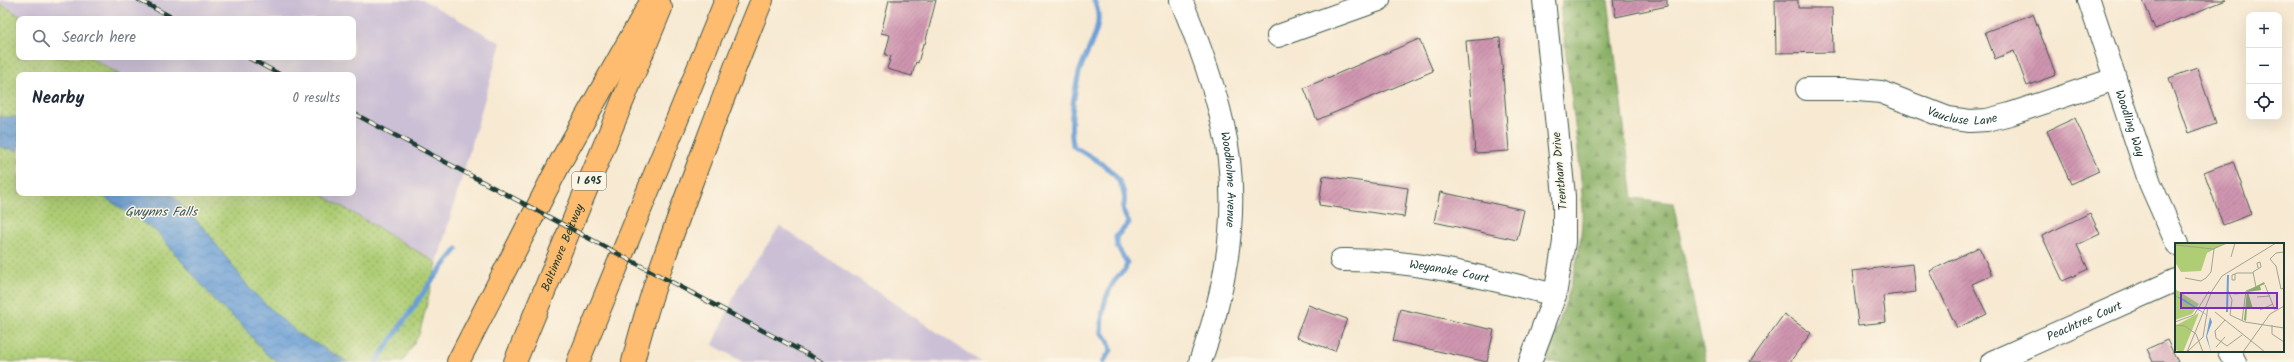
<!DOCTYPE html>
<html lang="en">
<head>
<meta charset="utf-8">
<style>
	body { margin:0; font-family:Kalam,sans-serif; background:#f2f2f3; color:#1f2937 }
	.controls { position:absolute; right:12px; top:12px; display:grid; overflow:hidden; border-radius:8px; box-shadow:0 4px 16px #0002 }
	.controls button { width:36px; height:36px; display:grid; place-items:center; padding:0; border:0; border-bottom:1px solid #e0e1e3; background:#fff; color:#1f2937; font:20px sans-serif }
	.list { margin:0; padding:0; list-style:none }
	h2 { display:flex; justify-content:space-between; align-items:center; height:52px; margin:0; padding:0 16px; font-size:17px }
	h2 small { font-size:13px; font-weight:400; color:#747a83 }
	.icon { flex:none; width:22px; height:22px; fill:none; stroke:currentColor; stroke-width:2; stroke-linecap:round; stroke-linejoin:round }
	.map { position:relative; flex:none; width:2294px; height:362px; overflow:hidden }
	.search { position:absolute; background:#fff; box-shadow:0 4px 16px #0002; left:16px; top:16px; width:340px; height:44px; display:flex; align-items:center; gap:10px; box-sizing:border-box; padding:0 14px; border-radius:8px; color:#747a83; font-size:15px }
	.panel { position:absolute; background:#fff; box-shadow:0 4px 16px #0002; left:16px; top:72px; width:340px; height:124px; border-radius:8px }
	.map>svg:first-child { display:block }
</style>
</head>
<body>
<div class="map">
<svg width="2294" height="362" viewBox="0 0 2294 362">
	<defs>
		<pattern id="forest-firs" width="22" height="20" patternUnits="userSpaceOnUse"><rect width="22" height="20" fill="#8ab066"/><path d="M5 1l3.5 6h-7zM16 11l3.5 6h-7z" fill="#709055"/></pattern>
		<pattern id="park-dots" width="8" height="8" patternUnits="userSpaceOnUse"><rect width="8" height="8" fill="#aecd75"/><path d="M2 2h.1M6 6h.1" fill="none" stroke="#8da861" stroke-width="1.8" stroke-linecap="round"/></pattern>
		<pattern id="water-waves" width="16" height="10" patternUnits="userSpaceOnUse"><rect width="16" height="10" fill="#6b9fd6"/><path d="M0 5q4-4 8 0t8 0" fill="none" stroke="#5783ae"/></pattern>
		<pattern id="building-hatch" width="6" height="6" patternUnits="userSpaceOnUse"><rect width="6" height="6" fill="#d095b0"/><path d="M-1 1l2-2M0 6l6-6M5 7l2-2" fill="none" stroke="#a87b90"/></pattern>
	</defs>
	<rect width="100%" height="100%" fill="#fcf5e5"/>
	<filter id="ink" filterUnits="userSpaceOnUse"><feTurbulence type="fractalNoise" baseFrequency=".025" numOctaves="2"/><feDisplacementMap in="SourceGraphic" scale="8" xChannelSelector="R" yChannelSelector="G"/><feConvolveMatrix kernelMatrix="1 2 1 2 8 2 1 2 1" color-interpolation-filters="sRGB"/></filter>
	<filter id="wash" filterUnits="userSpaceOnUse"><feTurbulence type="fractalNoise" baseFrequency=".012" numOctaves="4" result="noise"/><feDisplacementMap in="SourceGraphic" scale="16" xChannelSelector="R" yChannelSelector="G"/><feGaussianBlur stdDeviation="0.9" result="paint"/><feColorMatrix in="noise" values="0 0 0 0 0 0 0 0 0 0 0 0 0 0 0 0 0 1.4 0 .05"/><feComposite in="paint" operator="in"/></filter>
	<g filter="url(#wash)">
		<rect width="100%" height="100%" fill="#f7e9d2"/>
		<!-- railway -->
		<path fill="#cbbfd5" d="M0 0H423L501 43 437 263 319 193H353V75H120L90 57H353V19H26L0 4Z
			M780 226 981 362H743L713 345 738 287Z"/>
		<!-- forest -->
		<path fill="url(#forest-firs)" stroke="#54764d" d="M1562 0H1608L1633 198 1673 203 1706 362H1544C1560 320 1576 279 1581 234 1585 197 1579 161 1575 125 1570 89 1566 52 1561 16Z"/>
		<!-- park -->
		<path fill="url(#park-dots)" stroke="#668554" d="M0 4 26 19H19V57H90L120 75H19V193H319L437 263 419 335 402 362H0Z"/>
		<!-- water -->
		<path fill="url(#water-waves)" stroke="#456e85" d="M0 117H19V151L0 147Z
			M98 193H170L207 232 250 289 276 314 300 335 348 362H278L265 353 241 324 217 303 157 232Z"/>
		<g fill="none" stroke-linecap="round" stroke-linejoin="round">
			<!-- stream -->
			<path stroke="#6b9fd6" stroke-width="5" d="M1094 0C1107 26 1086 49 1079 73 1073 97 1069 121 1073 146 1091 158 1119 168 1124 194 1127 208 1118 205 1129 223L1116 237 1117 246 1127 263 1125 270C1106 284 1102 309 1101 332L1108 340 1111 350 1103 362
				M376 362 430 283 457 249"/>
		</g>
		<g id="blocks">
			<!-- building -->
			<path fill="url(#building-hatch)" d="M889 0H936L925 44H923L918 63 916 62 912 76 887 69 891 56 885 55 890 35 881 33Z
				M1613 0H1667V6L1616 17Z
				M1775 0H1798V8H1832L1833 52 1776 53Z
				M2143 0H2226L2155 29Z
				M2033 14 2056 75 2027 86 2014 51 1995 59 1985 32Z
				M1500 38 1509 151 1475 153 1466 41Z
				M1419 39 1433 71 1317 120 1304 88Z
				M2197 68 2216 123 2188 133 2169 78Z
				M2075 118 2099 171 2071 184 2047 131Z
				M2233 161 2252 214 2223 225 2204 172Z
				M1323 176 1408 188 1404 217 1319 205Z
				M1440 192 1524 210 1517 240 1434 222Z
				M2090 213 2100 234 2077 245 2088 269 2063 281 2042 236Z
				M1979 247 1992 275 1972 284 1987 314 1957 328 1930 271Z
				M1913 264 1916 292 1883 296 1886 322 1858 325 1852 271Z
				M1308 305 1347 319 1335 351 1296 337Z
				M1400 309 1494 330 1487 362 1393 341Z
				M1784 314 1811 333 1790 362H1750Z
				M2167 340 2178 362H2153L2147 349Z"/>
		</g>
	</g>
	<g filter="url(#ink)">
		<use href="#blocks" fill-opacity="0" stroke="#3f574c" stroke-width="1"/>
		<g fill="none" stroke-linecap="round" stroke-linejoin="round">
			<defs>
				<g id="minor">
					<path id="s1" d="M1181 0C1201 48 1223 108 1229 159 1237 227 1223 299 1200 362"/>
					<path id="s2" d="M2089 0 2150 183 2177 244"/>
					<path d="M1278 36 1379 0"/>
					<path id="s3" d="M1807 89H1846L1881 92 1948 118 1970 121 1987 120 2010 114 2115 79"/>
					<path id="s4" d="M1341 260C1415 259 1484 277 1555 295"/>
					<path d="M2229 351 2235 362"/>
					<path d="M1530 362 1555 295 1564 242V196L1544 0"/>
					<path id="s5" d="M1992 362 2176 280"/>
				</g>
				<g id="highway">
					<path d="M458 362 561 161 652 0"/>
					<path id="s6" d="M515 362 661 8"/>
					<path d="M578 362 726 0"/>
					<path d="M633 362C648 300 670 240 692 181 715 120 737 60 762 0"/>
				</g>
			</defs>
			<!-- minor casing -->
			<use href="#minor" stroke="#3f574c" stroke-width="24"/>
			<!-- highway casing -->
			<use href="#highway" stroke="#3f574c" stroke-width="24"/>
			<!-- minor -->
			<use href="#minor" stroke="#fff" stroke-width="22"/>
			<!-- highway -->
			<use href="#highway" stroke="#fdbc70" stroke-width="22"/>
			<defs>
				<path id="rail" d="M139 0 175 19
					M247 57 281 75
					M353 113 822 362"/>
			</defs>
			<!-- rail casing -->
			<use href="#rail" stroke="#1f3d34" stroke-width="4.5"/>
			<!-- rail -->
			<use href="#rail" stroke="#fcf5e5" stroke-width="3" stroke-dasharray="9" stroke-linecap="butt"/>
		</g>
	</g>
	<g text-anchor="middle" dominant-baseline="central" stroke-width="3" stroke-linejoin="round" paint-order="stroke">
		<!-- shield labels -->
		<rect fill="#fcf5e5" stroke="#617469" stroke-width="1" x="572" y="172" width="34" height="18" rx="3"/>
		<g font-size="11" font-weight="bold" fill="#1f3d34">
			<text x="589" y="181">I 695</text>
		</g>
		<!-- street labels -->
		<g font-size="12" fill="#1f3d34" stroke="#fcf5e5">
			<text stroke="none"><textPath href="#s3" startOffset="160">Vaucluse Lane</textPath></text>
			<text stroke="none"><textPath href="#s2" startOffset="130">Woodling Way</textPath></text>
			<text transform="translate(1560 171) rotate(-95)">Trentham Drive</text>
			<text stroke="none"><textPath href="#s1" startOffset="187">Woodholme Avenue</textPath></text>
			<text stroke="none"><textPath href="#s6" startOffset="124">Baltimore Beltway</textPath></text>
			<text stroke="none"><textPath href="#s4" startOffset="109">Weyanoke Court</textPath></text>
			<text stroke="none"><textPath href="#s5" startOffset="101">Peachtree Court</textPath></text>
		</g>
		<!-- water labels -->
		<g font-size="13" font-style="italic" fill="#365a65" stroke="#fcf5e5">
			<text x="161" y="212">Gwynns Falls</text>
		</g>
	</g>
	<!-- overview -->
	<g transform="translate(2175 243)">
		<rect width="109" height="109" fill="#f7e9d2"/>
		<path d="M0 0H51L32 10 26 28 6 29 0 19Z" fill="#aecd75"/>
		<path d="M89 39 90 41 85 43 86 47 73 49 78 66H72L71 78 69 77 72 48Z" fill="#8ab066"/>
		<path d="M0 46 24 61 17 71 0 77ZM24 70 8 109H5L0 106V83Z" fill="#aecd75"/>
		<path d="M0 53 9 56 35 74 37 79 32 93 36 109 31 94 35 74Z" fill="#6b9fd6"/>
		<path fill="none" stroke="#6b9fd6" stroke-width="2" d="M52 69 53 32"/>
		<path fill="none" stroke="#a1a493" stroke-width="1" d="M0 2 38 6 52 0M109 9 101 10 95 16 101 23 106 46 109 45M56 14 60 0M60 31 57 32V37H60V31L62 30H78M10 35 26 38 31 35 36 29 39 6M90 42 100 67M53 47 57 57 55 72 70 79 109 85M59 51 71 50M82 54 95 53M85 67 98 61M40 69 90 109M50 77 40 88 41 95 52 103 67 92M67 78 71 48 81 44 78 29 86 24 85 19 82 20 83 25M0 79 19 72 34 48M0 82 10 83 21 91 28 109M97 82V91L109 99M41 104 50 94M13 108 28 94 33 64M12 109 37 48 47 33 101 0M68 109 95 71 109 63"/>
		<path fill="#7b2cbf" fill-opacity="0.15" stroke="#7b2cbf" stroke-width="2" d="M6 50H102V65H6Z"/>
		<rect width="109" height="109" fill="none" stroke="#1f3d34" stroke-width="2"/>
	</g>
</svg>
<div class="controls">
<button>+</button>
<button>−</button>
<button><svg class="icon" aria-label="locate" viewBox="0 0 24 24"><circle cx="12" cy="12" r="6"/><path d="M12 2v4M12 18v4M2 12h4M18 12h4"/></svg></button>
</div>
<div class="search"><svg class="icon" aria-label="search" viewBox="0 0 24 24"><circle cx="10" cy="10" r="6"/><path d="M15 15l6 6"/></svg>Search here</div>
<section class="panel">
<h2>Nearby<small>0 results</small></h2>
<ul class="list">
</ul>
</section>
</div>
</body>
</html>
